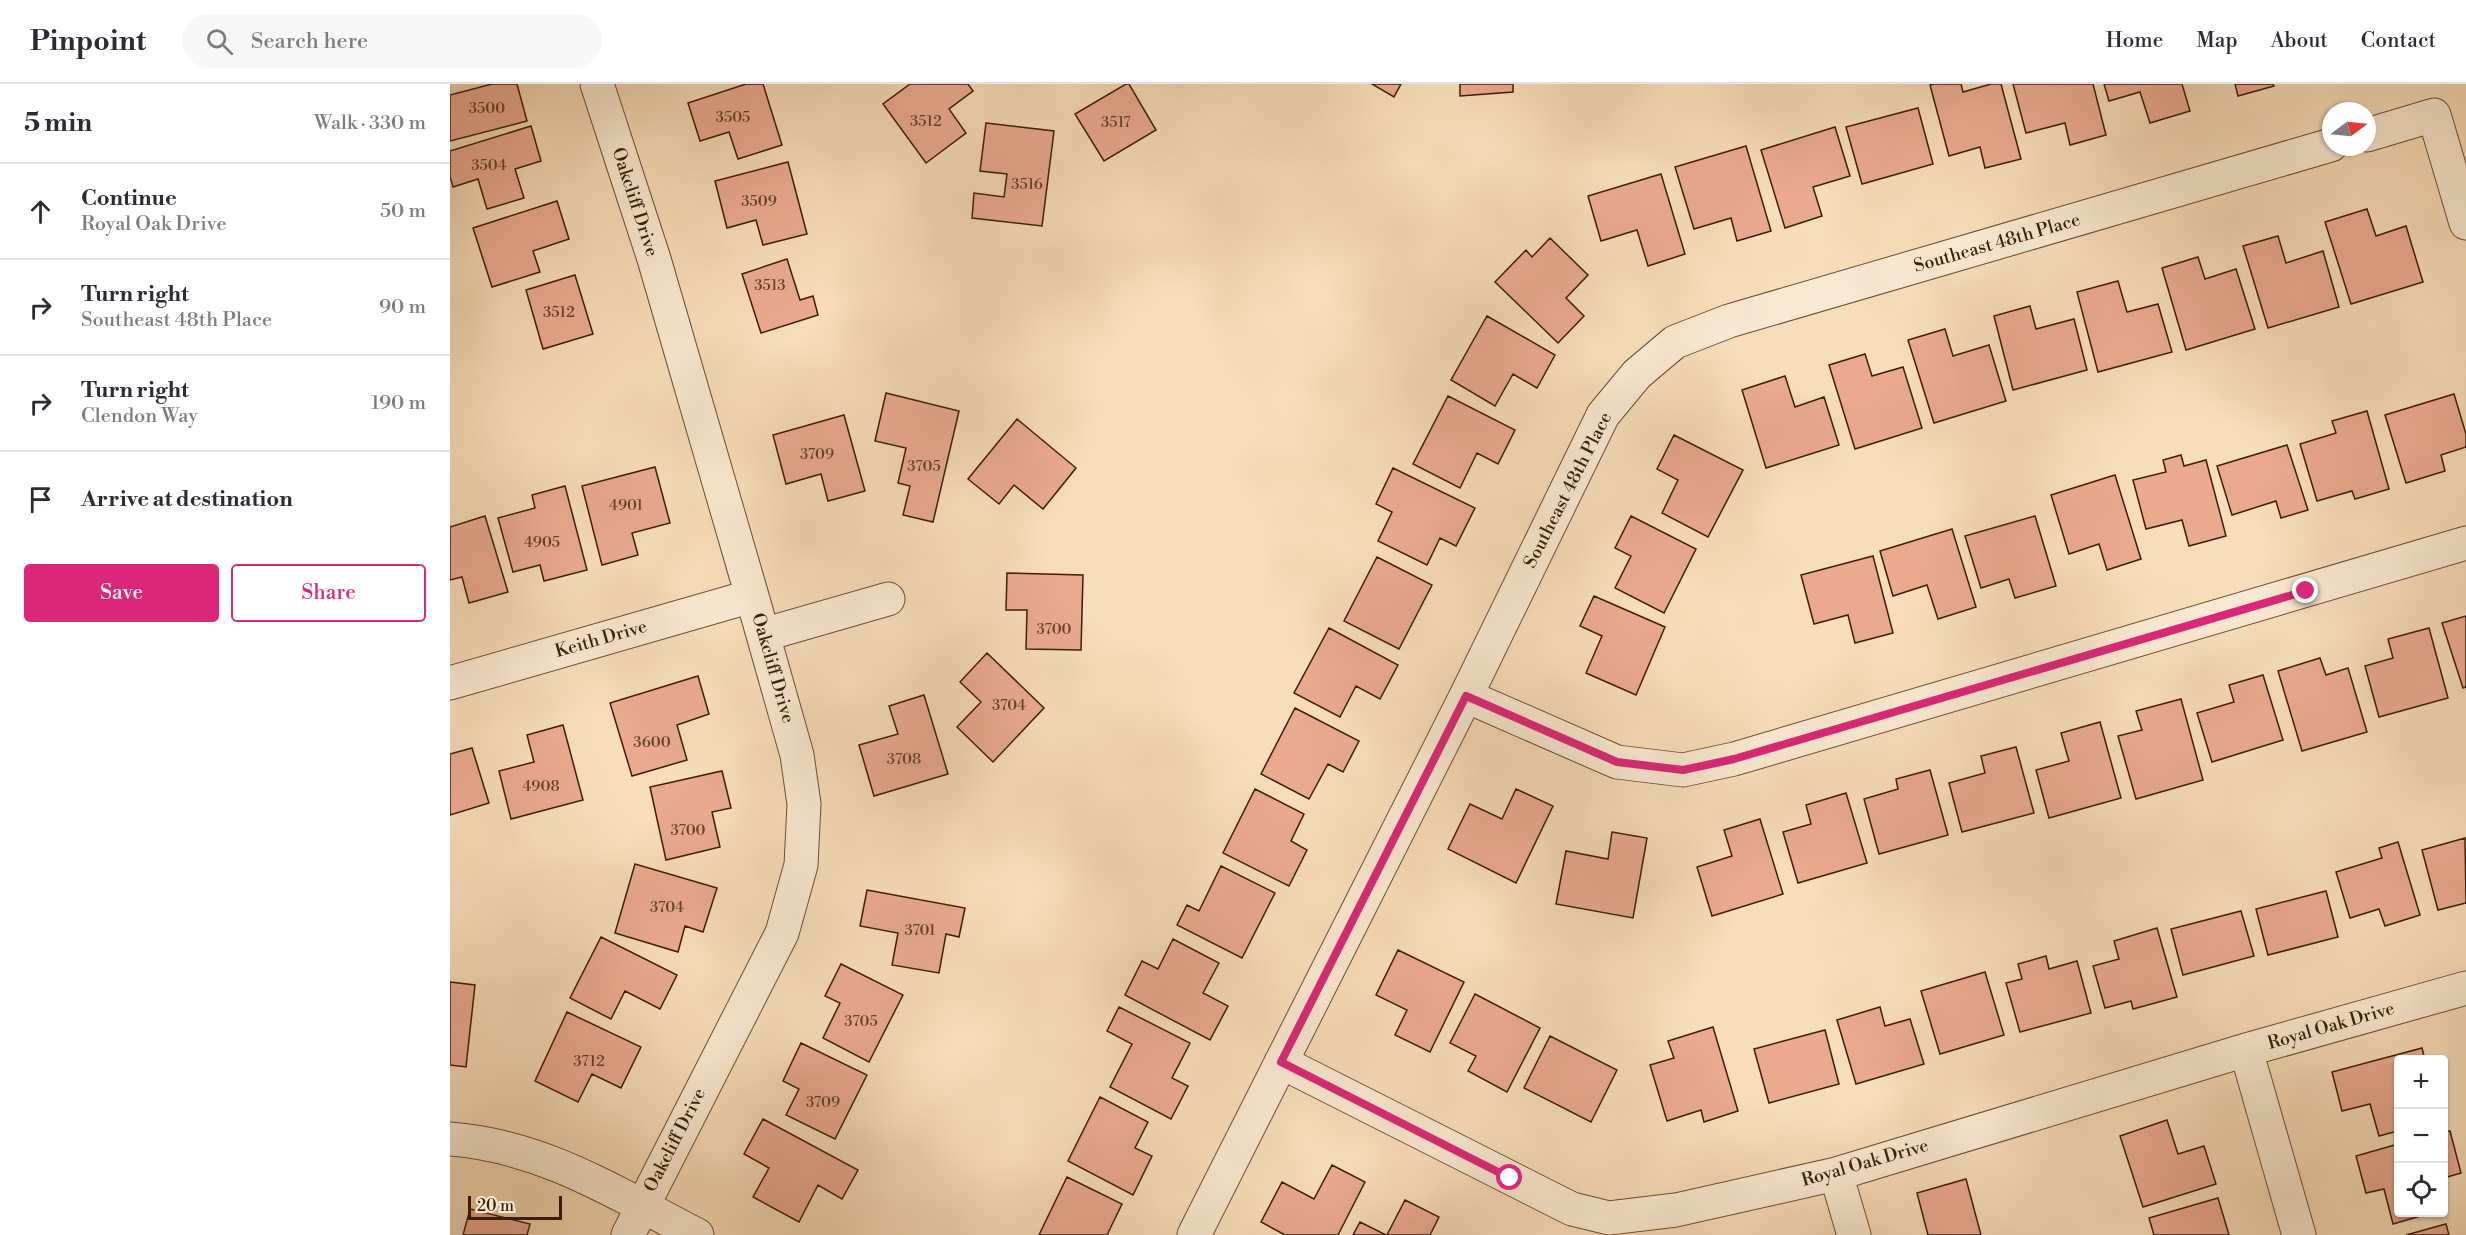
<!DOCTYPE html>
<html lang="en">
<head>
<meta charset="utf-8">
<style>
	body { margin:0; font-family:"Libre Bodoni",serif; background:#f7f7f7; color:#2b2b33 }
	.controls { position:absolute; right:18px; bottom:18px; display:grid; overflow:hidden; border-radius:6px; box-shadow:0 2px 4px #0004 }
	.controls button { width:54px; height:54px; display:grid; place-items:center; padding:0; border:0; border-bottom:2px solid #e1e1e2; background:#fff; color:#2b2b33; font:30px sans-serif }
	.compass { position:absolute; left:1872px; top:18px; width:54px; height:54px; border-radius:50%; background:#fff; box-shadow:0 2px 4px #0004; rotate:74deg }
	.scale { position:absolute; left:18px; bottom:15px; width:94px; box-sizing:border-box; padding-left:6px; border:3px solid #3b1e07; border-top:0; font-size:16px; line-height:21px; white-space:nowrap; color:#3b1e07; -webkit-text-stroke:4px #fae9d2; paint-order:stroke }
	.stop { position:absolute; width:18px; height:18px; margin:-14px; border:4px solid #db2777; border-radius:50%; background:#fff }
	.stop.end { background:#db2777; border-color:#fff; box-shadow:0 2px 6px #0008 }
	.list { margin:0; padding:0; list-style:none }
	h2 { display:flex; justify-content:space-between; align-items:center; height:78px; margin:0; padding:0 24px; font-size:26px }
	h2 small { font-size:20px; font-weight:400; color:#7c7c81 }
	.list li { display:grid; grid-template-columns:39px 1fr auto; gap:18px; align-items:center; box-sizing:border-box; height:96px; padding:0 24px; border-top:2px solid #e1e1e2 }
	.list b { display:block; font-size:22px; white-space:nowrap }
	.list p { margin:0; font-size:20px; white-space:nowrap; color:#7c7c81 }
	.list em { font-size:20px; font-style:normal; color:#7c7c81 }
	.actions { display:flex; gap:12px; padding:18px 24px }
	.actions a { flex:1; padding:14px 0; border:2px solid #db2777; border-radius:6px; text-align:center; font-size:21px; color:#db2777 }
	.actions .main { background:#db2777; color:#fff }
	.icon { flex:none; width:33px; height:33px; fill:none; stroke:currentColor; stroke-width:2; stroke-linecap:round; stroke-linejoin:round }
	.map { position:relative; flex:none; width:2016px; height:1151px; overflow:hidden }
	header { display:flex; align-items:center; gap:36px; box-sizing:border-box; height:84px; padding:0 30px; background:#fff; border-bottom:2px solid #e1e1e2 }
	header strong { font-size:28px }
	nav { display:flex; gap:33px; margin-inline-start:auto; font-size:21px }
	.search { width:420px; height:54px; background:#f7f7f7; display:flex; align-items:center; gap:15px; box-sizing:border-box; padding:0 21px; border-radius:33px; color:#7c7c81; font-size:22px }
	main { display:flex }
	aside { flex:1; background:#fff }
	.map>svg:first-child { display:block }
</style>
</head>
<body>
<header>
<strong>Pinpoint</strong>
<div class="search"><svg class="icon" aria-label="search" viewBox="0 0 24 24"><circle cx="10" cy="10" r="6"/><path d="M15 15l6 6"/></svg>Search here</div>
<nav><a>Home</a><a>Map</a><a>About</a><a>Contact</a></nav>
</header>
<main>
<aside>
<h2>5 min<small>Walk · 330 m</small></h2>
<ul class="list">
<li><svg class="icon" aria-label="ahead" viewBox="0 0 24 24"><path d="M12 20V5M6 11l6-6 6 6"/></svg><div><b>Continue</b><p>Royal Oak Drive</p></div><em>50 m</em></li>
<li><svg class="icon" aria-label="right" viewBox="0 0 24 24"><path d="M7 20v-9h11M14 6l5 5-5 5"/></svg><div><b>Turn right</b><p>Southeast 48th Place</p></div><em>90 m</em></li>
<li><svg class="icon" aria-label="right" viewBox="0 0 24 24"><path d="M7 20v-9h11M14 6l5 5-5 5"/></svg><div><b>Turn right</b><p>Clendon Way</p></div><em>190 m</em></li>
<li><svg class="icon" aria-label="arrive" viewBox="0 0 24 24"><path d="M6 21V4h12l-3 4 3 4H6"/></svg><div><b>Arrive at destination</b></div></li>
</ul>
<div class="actions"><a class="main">Save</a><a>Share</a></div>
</aside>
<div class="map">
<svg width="2016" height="1151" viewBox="0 0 2016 1151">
	<rect width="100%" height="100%" fill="#f7ddb9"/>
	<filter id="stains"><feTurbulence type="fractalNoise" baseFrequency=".00333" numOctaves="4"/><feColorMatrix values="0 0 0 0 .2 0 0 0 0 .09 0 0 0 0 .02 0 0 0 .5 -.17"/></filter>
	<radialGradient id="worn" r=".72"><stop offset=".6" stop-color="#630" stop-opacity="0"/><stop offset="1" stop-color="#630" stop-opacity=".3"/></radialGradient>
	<!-- building -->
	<path fill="#ebaa90" stroke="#3b1e07" stroke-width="1.5" d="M42 0H67L77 37 0 57V11Z
		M296 0H313L332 61 288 75 279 48 250 57 238 19Z
		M460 0H518L523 7 499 25 516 49 476 79 433 20Z
		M676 0H679L706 46 654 77 625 30Z
		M922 0H951L944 13Z
		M1010 0H1063V8L1010 12Z
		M1484 0H1511L1513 8 1541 0H1551L1571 75 1535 84 1530 63 1499 72 1480 1Z
		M1563 0H1643L1656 51 1620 61 1615 39 1576 49Z
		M1654 0H1732L1740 27 1700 39 1690 8 1659 17Z
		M1785 0H1823L1824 2 1788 12Z
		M1468 24 1483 80 1412 100 1396 43Z
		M536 39 604 47 592 142 522 134 524 109 554 113 557 90 530 87Z
		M81 42 91 77 65 85 74 114 37 125 28 95 3 103 0 93V67Z
		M1385 43 1400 92 1363 103 1372 132 1335 144 1311 66Z
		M1296 62 1321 147 1287 157 1281 134 1244 145 1225 83Z
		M338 78 357 150 313 161 306 136 277 144 265 97Z
		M1211 90 1235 170 1198 182 1187 146 1151 157 1138 112Z
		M107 117 119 155 83 167 90 188 42 203 23 144Z
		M1917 125 1926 152 1956 142 1973 198 1901 220 1875 138Z
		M1828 152 1836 179 1873 167 1889 223 1818 244 1793 162Z
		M1100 154 1138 191 1116 214 1134 232 1108 259 1045 198 1076 166 1082 173Z
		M1748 173 1755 195 1786 185 1805 245 1736 266 1712 184Z
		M337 175 350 216 363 212 368 231 311 249 292 190Z
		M125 191 143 250 93 265 76 206Z
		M1668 197 1677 228 1708 220 1722 268 1648 288 1627 208Z
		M1580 222 1586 245 1624 235 1637 286 1563 306 1544 232Z
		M1037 232 1105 271 1087 304 1063 290 1045 322 1001 296Z
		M1495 245 1503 272 1539 261 1556 317 1484 339 1458 256Z
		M1415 270 1422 292 1453 283 1472 344 1405 365 1379 281Z
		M1335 292 1345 323 1374 313 1389 361 1316 384 1292 306Z
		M436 309 509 327 483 438 453 431 460 402 448 399 456 364 425 357Z
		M2004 310 2016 350V363L1991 371 1995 387 1956 399 1935 331Z
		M998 312 1065 346 1048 380 1027 369 1010 404 963 380Z
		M1917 327 1939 405 1905 415 1902 407 1867 417 1850 360 1886 349 1882 337Z
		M394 331 415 407 378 417 371 390 336 400 323 351Z
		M567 335 626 384 593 425 564 401 549 420 518 395Z
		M1224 351 1293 386 1258 453 1212 429 1228 396 1207 385Z
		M1837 361 1858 426 1831 434 1826 417 1782 431 1767 382Z
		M1731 371 1734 382 1756 376 1776 452 1739 462 1732 436 1696 445 1683 396 1716 388 1713 376Z
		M205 383 220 439 182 449 188 471 152 481 132 402Z
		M943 384 1025 424 1006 462 990 454 977 481 928 457 942 428 926 420Z
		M1665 391 1691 475 1657 486 1649 460 1619 470 1601 411Z
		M115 402 137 486 94 497 90 481 63 488 48 434 85 424 82 411Z
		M35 432 58 508 19 519 12 493 0 496V443Z
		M1181 432 1246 465 1214 529 1165 504 1181 472 1165 464Z
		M1585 432 1606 502 1565 514 1559 495 1531 504 1515 452Z
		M1502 445 1526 523 1488 535 1477 501 1443 512 1430 467Z
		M1423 472 1443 549 1405 559 1398 531 1364 540 1351 491Z
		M927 473 982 501 949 565 894 537Z
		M557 489 633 491 631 566 576 565 577 526H556Z
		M1144 512 1215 543 1186 611 1136 589 1152 552 1130 542Z
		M2016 532V603L2013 604 1992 539Z
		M879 544 948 581 930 615 906 602 890 633 844 609Z
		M1979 544 1998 614 1929 633 1915 582 1943 574 1938 555Z
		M537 569 594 624 543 678 507 643 531 618 510 598Z
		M1870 574 1876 591 1898 584 1917 648 1852 667 1828 587Z
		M1813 591 1833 656 1762 678 1747 629 1784 618 1779 601Z
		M248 592 259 630 227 641 237 676 182 692 160 619Z
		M474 611 498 690 424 712 409 661 448 650 439 622Z
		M1731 615 1753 696 1686 715 1668 652 1692 646 1686 627Z
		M845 624 909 657 893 688 878 680 859 715 811 690Z
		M1650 638 1671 714 1599 734 1586 686 1619 677 1611 649Z
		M113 641 133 716 61 735 49 687 84 678 77 651Z
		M1566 663 1584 729 1512 748 1499 699 1535 689 1531 672Z
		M22 664 39 719 0 731V670Z
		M1480 686 1498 751 1429 770 1414 715 1448 705 1446 695Z
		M272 687 281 724 262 728 270 763 216 776 200 703Z
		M805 705 854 730 841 757 857 766 839 802 773 769Z
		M1066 705 1103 722 1066 799 998 765 1020 720 1052 735Z
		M1396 709 1417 779 1348 799 1333 748 1361 740 1356 721Z
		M1310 735 1333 810 1262 832 1247 783 1282 772 1274 746Z
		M1162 748 1197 754 1183 834 1106 820 1116 767 1158 775Z
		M2015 754 2016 819 1988 826 1972 766Z
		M1948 758 1970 831 1935 842 1929 825 1900 834 1886 788 1932 774 1929 764Z
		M185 780 267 804 253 848 235 842 228 868 165 849Z
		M771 782 825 809 792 874 727 841 737 821 749 827Z
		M417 806 515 824 509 853 496 850 489 889 442 881 448 849 410 842Z
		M1876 807 1888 853 1818 871 1806 825Z
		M1791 827 1804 872 1733 891 1721 845Z
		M1707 844 1727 913 1683 925 1681 917 1655 924 1643 882 1669 875 1664 857Z
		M151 853 227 891 210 925 175 907 161 935 120 914Z
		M723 855 769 879 753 909 778 922 760 956 675 911 692 877 708 885Z
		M948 866 1014 898 980 968 945 951 957 926 926 911Z
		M1596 872 1599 885 1627 877 1641 929 1570 948 1556 899 1572 895 1568 880Z
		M391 880 453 911 419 978 373 954 390 919 375 912Z
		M1535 888 1554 951 1490 970 1471 907Z
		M0 898 25 901 16 983 0 981Z
		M1025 910 1090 944 1057 1008 1018 987 1026 972 1000 959Z
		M669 923 740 959 722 994 738 1002 721 1035 660 1003 682 960 657 947Z
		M1430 923 1435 942 1460 935 1474 980 1406 1000 1387 936Z
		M117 928 191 963 171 1004 142 990 128 1018 85 997Z
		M1263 943 1288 1027 1254 1038 1251 1026 1217 1037 1200 981 1224 974 1218 957Z
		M1375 946 1389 1000 1319 1019 1304 965Z
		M1100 952 1167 986 1141 1038 1074 1004Z
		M351 959 417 991 385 1055 336 1031 349 1005 333 997Z
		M1972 964 1975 976H1948V1047L1929 1052 1920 1020 1892 1027 1882 988Z
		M650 1013 698 1038 685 1064 702 1072 683 1111 618 1077Z
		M313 1035 408 1086 392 1115 368 1101 349 1138 303 1113 319 1084 294 1070Z
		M1717 1036 1728 1070 1754 1062 1766 1100 1693 1123 1670 1052Z
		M2000 1047 2011 1089 1994 1094V1048Z
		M1948 1060V1128H1984L1943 1140 1934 1105 1916 1109 1906 1072Z
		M882 1081 915 1098 888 1151H835L811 1138 832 1098 864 1115Z
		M617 1093 672 1120 657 1151H589Z
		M1516 1095 1531 1151H1478L1467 1109Z
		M1768 1114 1779 1151H1704L1699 1134Z
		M955 1116 989 1133 980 1151H937Z
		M20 1125 80 1140 77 1151H13Z
		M910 1138 936 1151H903Z
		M1996 1140 1999 1151H1956Z"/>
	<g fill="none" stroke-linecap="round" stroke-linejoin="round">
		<defs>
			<path id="minor" d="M147 0 204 175 302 512 347 671 354 720 351 781 332 849 178 1151
				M1917 51 1984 31 2016 139
				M313 551 438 515
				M0 599 302 512
				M1016 612 1167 678 1233 686 1284 675 2016 459
				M1796 966 1849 1151
				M831 978 1122 1125 1159 1134 1226 1126 1386 1090 1796 966 2016 904
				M0 1055C93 1062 166 1109 247 1151
				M1386 1090 1404 1151
				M744 1151 1016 612 1153 331 1187 290 1225 258 1279 237 1881 61"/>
		</defs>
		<!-- minor casing -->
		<use href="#minor" stroke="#6a4e34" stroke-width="35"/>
		<!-- minor -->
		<use href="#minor" stroke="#fae9d2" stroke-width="33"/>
	</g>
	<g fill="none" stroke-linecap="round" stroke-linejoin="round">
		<!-- route -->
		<path stroke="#db2777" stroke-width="8" d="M1060 1094 831 978 1016 612 1167 678 1233 686 1284 675 1856 507"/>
	</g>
	<g text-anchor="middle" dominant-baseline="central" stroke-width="5" stroke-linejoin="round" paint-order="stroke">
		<!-- number labels -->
		<g font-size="15" fill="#674129">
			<text x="37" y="24">3500</text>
			<text x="283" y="33">3505</text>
			<text x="476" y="37">3512</text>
			<text x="666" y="38">3517</text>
			<text x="39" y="81">3504</text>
			<text x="577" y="100">3516</text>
			<text x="309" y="117">3509</text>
			<text x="320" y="201">3513</text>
			<text x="109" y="228">3512</text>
			<text x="367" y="370">3709</text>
			<text x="474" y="382">3705</text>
			<text x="176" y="421">4901</text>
			<text x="92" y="458">4905</text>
			<text x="604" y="545">3700</text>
			<text x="559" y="621">3704</text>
			<text x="202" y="658">3600</text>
			<text x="454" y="675">3708</text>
			<text x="91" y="702">4908</text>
			<text x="238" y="746">3700</text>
			<text x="217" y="823">3704</text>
			<text x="470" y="846">3701</text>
			<text x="411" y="937">3705</text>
			<text x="139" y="977">3712</text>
			<text x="373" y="1018">3709</text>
		</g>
		<!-- street labels -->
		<g font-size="18" fill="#3b1e07" stroke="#fae9d2">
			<text transform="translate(185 118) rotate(72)">Oakcliff Drive</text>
			<text transform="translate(1547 159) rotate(-16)">Southeast 48th Place</text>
			<text transform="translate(1118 406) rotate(-63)">Southeast 48th Place</text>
			<text transform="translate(151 555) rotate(-16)">Keith Drive</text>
			<text transform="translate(323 584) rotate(74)">Oakcliff Drive</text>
			<text transform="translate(1881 942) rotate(-16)">Royal Oak Drive</text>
			<text transform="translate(225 1056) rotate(-63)">Oakcliff Drive</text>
			<text transform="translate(1415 1079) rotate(-16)">Royal Oak Drive</text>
		</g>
	</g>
	<rect width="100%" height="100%" filter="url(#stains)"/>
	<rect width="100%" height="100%" fill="url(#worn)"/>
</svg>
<div class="controls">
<button>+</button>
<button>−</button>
<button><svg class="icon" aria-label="locate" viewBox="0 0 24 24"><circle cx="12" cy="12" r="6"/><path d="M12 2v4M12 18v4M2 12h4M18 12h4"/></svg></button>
</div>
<svg class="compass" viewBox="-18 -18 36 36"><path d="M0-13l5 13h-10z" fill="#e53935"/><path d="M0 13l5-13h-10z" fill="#7c7c81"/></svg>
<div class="scale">20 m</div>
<div class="stop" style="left:1060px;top:1094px"></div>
<div class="stop end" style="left:1856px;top:507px"></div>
</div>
</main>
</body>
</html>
